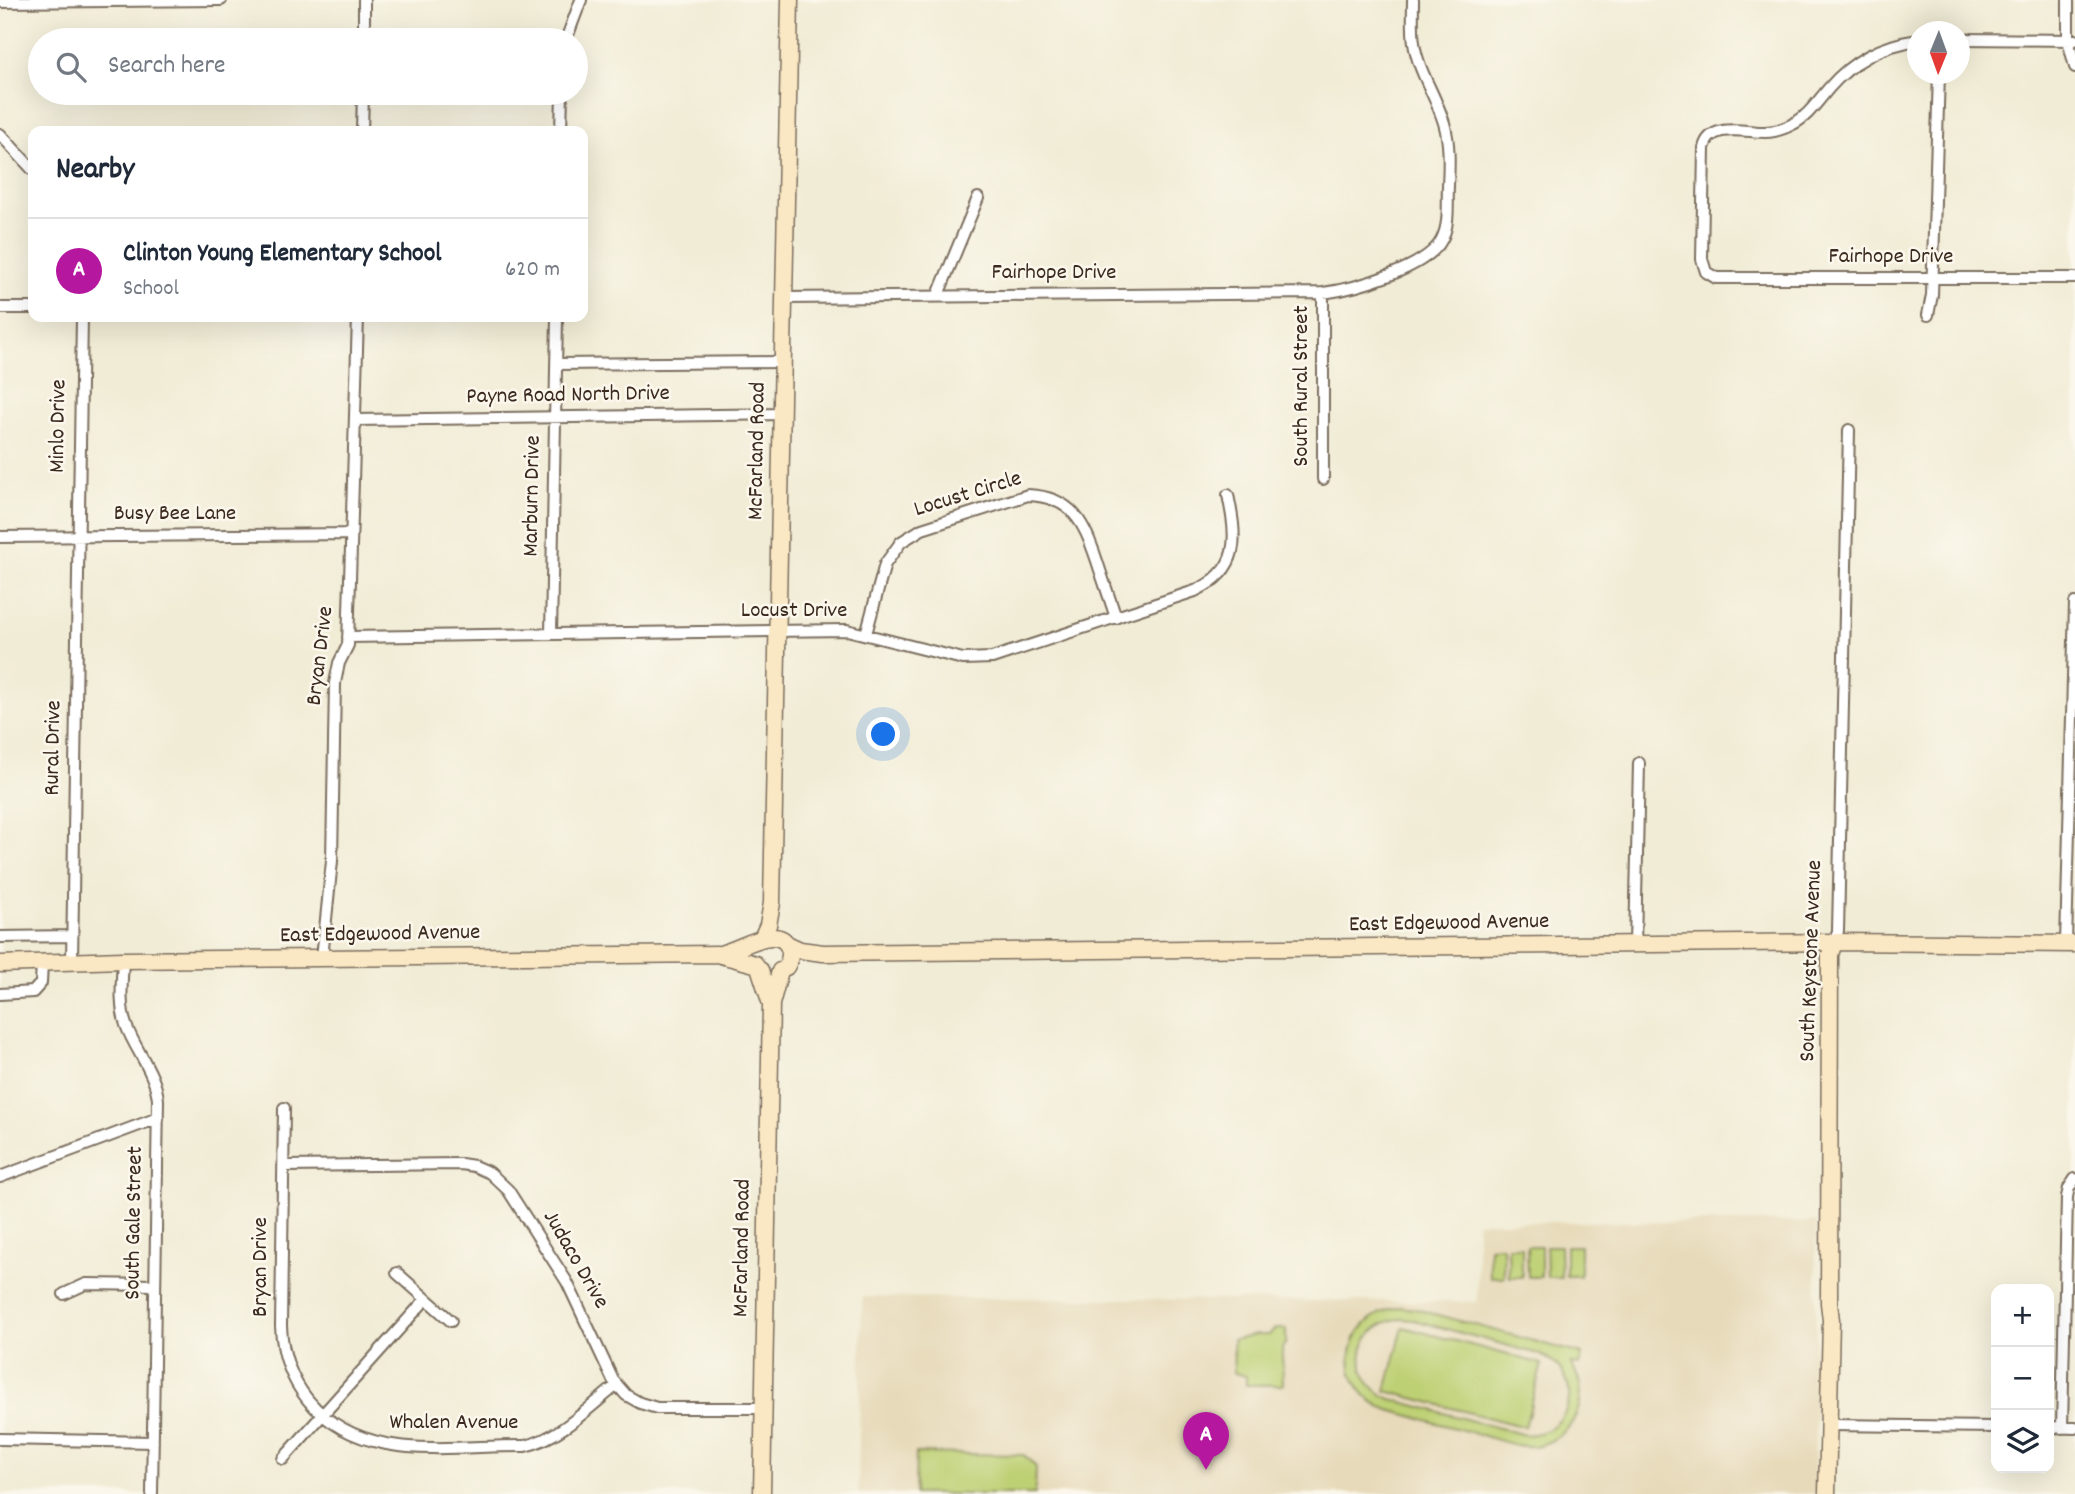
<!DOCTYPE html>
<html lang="en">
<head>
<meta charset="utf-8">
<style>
	body { margin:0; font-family:Dekko,sans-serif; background:#f2f2f3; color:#1f2937 }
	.controls { position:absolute; right:21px; bottom:21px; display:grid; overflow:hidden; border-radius:14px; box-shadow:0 7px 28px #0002 }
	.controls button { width:63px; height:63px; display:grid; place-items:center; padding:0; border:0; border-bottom:2px solid #e0e1e3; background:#fff; color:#1f2937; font:35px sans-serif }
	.compass { position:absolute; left:1907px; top:21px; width:63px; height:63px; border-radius:50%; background:#fff; box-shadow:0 7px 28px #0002; rotate:181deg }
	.you { position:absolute; left:884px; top:735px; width:24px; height:24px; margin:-18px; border:5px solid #fff; border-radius:50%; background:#1a73e8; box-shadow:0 0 0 10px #1a73e833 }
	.badge { display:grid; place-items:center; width:46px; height:46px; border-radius:50%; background:#b5179e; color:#fff; font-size:23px; font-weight:700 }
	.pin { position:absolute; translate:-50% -58px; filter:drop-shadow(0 2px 4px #0008) }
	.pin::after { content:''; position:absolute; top:37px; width:24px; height:21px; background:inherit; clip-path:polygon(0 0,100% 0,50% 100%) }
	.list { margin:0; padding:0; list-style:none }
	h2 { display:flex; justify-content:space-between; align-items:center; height:91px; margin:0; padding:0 28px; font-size:30px }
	h2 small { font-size:23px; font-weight:400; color:#747a83 }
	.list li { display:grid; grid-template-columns:46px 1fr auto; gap:21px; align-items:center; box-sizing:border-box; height:105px; padding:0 28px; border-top:2px solid #e0e1e3 }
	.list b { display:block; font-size:26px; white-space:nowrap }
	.list p { margin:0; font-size:23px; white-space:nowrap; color:#747a83 }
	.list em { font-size:23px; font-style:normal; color:#747a83 }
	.icon { flex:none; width:38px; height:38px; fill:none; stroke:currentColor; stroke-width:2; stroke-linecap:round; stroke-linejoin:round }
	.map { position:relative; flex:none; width:2075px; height:1494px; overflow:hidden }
	.search { position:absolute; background:#fff; box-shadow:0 7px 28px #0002; left:28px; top:28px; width:560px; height:77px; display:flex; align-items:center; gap:18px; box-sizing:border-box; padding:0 24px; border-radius:38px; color:#747a83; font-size:26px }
	.panel { position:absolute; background:#fff; box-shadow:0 7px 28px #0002; left:28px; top:126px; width:560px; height:196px; border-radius:14px }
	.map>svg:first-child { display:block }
</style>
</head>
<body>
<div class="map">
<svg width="2075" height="1494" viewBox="0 0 2075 1494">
	<rect width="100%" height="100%" fill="#fbf7ec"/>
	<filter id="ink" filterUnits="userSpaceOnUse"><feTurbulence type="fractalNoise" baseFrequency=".0143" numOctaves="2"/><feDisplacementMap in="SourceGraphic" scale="14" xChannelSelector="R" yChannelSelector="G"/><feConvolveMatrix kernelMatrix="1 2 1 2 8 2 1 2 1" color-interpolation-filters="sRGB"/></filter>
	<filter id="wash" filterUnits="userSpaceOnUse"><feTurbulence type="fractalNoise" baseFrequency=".00686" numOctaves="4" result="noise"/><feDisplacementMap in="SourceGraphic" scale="28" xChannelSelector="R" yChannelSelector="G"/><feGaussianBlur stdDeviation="1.57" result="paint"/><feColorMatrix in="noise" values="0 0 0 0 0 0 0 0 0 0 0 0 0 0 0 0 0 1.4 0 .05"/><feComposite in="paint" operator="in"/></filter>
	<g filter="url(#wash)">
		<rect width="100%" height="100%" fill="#f1ecd5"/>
		<!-- built -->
		<path fill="#e7daba" d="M1477 1222H1816L1815 1494H858L862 1297 1477 1302Z"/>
		<!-- park -->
		<path fill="#bdd073" stroke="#7c7d48" stroke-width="2" fill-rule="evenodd" d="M1503 1246 1504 1277H1490L1489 1247Z
			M1527 1246H1541V1277H1528Z
			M1546 1246H1560L1561 1277H1547Z
			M1566 1246H1580V1276H1566Z
			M1508 1247H1522V1277H1509Z
			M1400 1307 1416 1309 1582 1354 1579 1365 1571 1364C1581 1379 1584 1397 1576 1415 1569 1431 1553 1443 1535 1446 1516 1448 1496 1439 1477 1434 1448 1426 1419 1418 1389 1410 1332 1391 1340 1316 1400 1307ZM1399 1319 1414 1320 1538 1354C1586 1371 1576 1434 1525 1435L1391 1399C1348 1383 1353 1325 1399 1319Z
			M1403 1327 1542 1364 1525 1427 1386 1391Z
			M1274 1329H1286V1343L1282 1348 1283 1385H1246V1376L1234 1373 1233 1340 1256 1335H1269Z
			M916 1453 1024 1455 1036 1467 1035 1494H915Z"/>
	</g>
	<g filter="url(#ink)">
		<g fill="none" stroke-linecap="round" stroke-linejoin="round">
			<defs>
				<path id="street" d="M2068 0V40L2075 67
					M0 2 221 0
					M1960 39 2075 40
					M364 40V0
					M566 40 581 0
					M1918 40C1883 45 1852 61 1829 88 1817 102 1808 117 1791 125 1783 129 1773 132 1765 132 1744 132 1710 122 1704 148L1702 259 1706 272 1716 278H2075
					M362 131 363 93
					M561 131 562 93
					M0 134 33 170
					M938 295 978 198
					M784 298 1323 293C1354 289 1428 268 1442 239 1450 223 1447 203 1448 186 1449 165 1450 143 1444 123 1436 96 1418 71 1414 43 1412 29 1413 14 1413 0
					M0 308H33
					M1928 315 1932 295 1939 74
					M556 364 783 362
					M355 420 782 414
					M1323 479V293
					M0 537 350 534
					M551 634 557 317
					M866 634 885 564 901 542 922 529 1028 495C1073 497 1084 523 1097 561 1103 580 1110 599 1116 618
					M348 637 847 630 963 659 992 658 1195 591C1241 570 1237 538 1228 495
					M0 937 72 936
					M1834 942 1838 931 1849 430
					M2066 944 2075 603
					M1635 945 1639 763
					M322 958 332 861 335 683 339 663 348 645 358 317
					M123 960C122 982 119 1005 126 1025 135 1050 156 1073 158 1100L152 1494
					M72 962 82 317
					M0 994 33 992 41 983 42 963
					M284 1108 281 1326C282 1354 291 1379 308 1400 362 1465 451 1445 525 1446 560 1438 589 1407 617 1385
					M284 1166 461 1164 474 1166 490 1173 508 1190 567 1282 613 1380 626 1395 640 1403 657 1408H763
					M0 1177 158 1118
					M397 1273 451 1321
					M64 1294 86 1284 155 1285
					M1829 1425 1996 1427
					M2049 1427 2075 1428
					M2062 1428 2067 1197 2069 1188 2075 1179
					M0 1439 153 1442
					M283 1459 426 1299"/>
				<path id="secondary" d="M762 938 768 925 772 903 790 0
					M787 944 800 950 823 953 1834 942 2075 944
					M723 953C741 949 777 924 788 946 792 953 790 960 786 967
					M0 964 123 960 717 954 755 964
					M760 970 770 1001
					M762 1494 771 1004 780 971
					M1827 1494 1831 1320 1829 1303 1830 955 1834 942"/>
			</defs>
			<!-- street casing -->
			<use href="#street" stroke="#7b6e5e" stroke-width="14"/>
			<!-- secondary casing -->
			<use href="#secondary" stroke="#7b6e5e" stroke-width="19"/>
			<!-- street -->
			<use href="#street" stroke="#fff" stroke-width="10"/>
			<!-- secondary -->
			<use href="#secondary" stroke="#fae7c3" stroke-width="16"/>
		</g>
	</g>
	<g text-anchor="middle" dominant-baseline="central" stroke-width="5" stroke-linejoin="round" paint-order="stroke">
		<!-- street labels -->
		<g font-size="23" fill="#3b2a1e" stroke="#fbf7ec">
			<text x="1891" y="257">Fairhope Drive</text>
			<text x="1054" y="273">Fairhope Drive</text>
			<text transform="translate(1302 386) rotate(-90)">South Rural Street</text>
			<text transform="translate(568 396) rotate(-1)">Payne Road North Drive</text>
			<text transform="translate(59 426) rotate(-89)">Minlo Drive</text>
			<text transform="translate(758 451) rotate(-89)">McFarland Road</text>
			<text transform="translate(968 495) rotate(-17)">Locust Circle</text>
			<text transform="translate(533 496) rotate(-89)">Marburn Drive</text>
			<text x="175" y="514">Busy Bee Lane</text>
			<text x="794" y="611">Locust Drive</text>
			<text transform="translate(321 656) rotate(-83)">Bryan Drive</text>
			<text transform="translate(54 748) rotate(-89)">Rural Drive</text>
			<text transform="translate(1449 924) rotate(-1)">East Edgewood Avenue</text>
			<text transform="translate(380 935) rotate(-1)">East Edgewood Avenue</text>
			<text transform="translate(1812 961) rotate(-88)">South Keystone Avenue</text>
			<text transform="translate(135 1223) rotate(-89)">South Gale Street</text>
			<text transform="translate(743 1248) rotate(-89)">McFarland Road</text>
			<text transform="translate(575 1260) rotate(60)">Judaco Drive</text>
			<text transform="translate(261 1267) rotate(-90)">Bryan Drive</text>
			<text x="454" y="1423">Whalen Avenue</text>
		</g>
	</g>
</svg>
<div class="controls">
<button>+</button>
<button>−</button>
<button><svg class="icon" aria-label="layers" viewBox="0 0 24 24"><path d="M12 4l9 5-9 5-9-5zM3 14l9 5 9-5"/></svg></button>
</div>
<svg class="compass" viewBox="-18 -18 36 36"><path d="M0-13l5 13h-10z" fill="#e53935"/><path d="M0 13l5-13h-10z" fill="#747a83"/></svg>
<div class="you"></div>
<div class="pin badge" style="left:1206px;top:1470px">A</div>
<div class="search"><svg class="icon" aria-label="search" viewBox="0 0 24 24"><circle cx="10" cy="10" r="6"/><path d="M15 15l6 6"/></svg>Search here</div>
<section class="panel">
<h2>Nearby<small></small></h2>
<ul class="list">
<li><span class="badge">A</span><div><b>Clinton Young Elementary School</b><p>School</p></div><em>620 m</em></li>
</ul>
</section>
</div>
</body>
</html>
